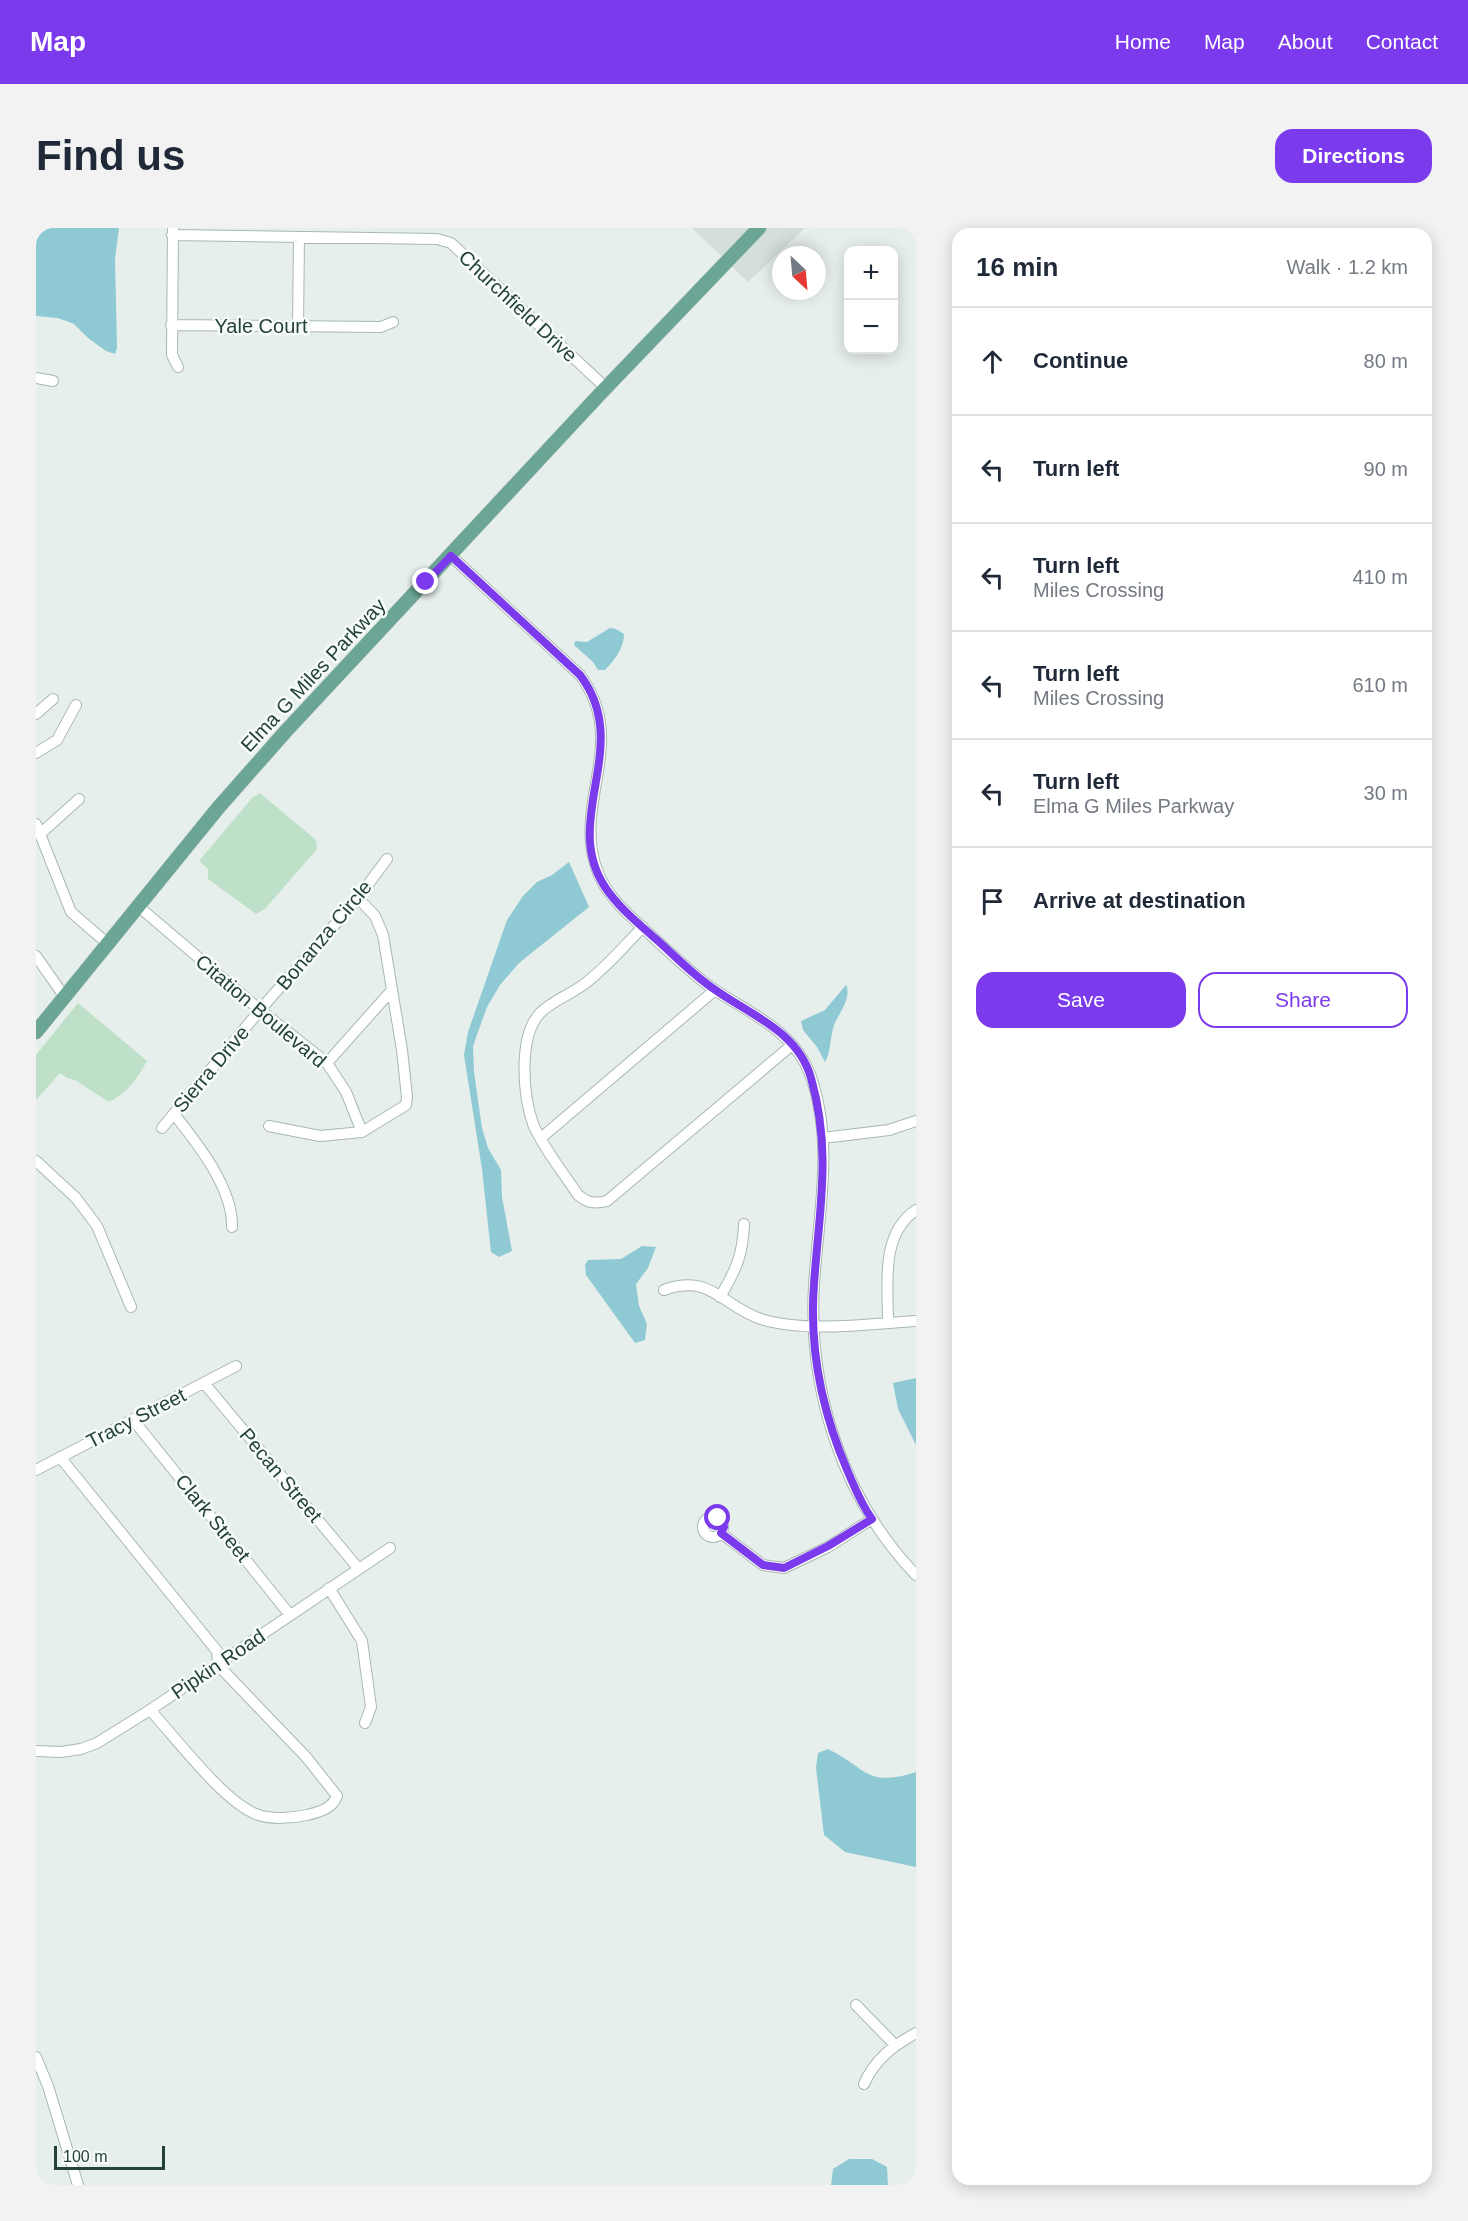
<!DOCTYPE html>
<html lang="en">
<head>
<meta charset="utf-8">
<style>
	body { margin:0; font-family:Arial,sans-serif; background:#f2f2f3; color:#1f2937 }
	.controls { position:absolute; right:18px; top:18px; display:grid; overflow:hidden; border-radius:12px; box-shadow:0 3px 15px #0003 }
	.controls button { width:54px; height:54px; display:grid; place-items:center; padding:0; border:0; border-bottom:2px solid #e0e1e3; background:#fff; color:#1f2937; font:30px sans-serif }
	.compass { position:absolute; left:736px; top:18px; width:54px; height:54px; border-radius:50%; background:#fff; box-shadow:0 3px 15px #0003; rotate:154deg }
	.scale { position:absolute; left:18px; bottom:15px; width:111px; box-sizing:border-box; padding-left:6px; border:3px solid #24423a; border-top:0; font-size:16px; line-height:21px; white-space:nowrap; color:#24423a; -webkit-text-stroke:4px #f7fbf9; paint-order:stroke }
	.stop { position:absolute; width:18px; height:18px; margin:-14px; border:4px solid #7c3aed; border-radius:50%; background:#fff }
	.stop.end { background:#7c3aed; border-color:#fff; box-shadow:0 2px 6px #0008 }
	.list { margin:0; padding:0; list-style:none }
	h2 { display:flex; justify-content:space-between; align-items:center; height:78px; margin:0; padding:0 24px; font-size:26px }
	h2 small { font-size:20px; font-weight:400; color:#747a83 }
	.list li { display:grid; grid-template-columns:39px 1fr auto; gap:18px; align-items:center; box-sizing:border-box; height:108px; padding:0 24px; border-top:2px solid #e0e1e3 }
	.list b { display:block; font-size:22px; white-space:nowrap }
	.list p { margin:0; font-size:20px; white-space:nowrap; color:#747a83 }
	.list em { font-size:20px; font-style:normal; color:#747a83 }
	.actions { display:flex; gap:12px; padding:18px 24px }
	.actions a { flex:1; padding:14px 0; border:2px solid #7c3aed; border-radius:18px; text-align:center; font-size:21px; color:#7c3aed }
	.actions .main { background:#7c3aed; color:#fff }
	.icon { flex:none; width:33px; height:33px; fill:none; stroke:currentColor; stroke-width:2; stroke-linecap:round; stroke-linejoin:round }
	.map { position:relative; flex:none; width:880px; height:1957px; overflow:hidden; border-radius:18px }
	header { display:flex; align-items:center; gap:36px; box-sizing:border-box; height:84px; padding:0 30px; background:#7c3aed; color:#fff }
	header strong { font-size:28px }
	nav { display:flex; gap:33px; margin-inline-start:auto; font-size:21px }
	.intro { display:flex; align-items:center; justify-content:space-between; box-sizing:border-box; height:144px; padding:0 36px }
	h1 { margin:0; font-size:42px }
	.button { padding:15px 27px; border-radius:18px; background:#7c3aed; color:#fff; font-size:21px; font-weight:700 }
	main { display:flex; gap:36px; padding:0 36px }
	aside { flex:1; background:#fff; border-radius:18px; box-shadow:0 3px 15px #0003 }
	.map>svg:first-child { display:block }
</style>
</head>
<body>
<header>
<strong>Map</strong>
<nav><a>Home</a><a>Map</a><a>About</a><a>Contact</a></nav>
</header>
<div class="intro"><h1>Find us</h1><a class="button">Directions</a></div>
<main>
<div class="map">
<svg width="880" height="1957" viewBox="0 0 880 1957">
	<rect width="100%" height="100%" fill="#e6efeb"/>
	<!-- built -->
	<path fill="#d4dfda" d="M656 0H769L712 54Z"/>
	<!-- green -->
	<path fill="#bfe0c8" d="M224 565 280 612 281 621 229 681 220 686 172 651V641L163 633 217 569Z
		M42 775 111 833C101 851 92 864 73 874L39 852 31 850 24 845 0 872V827Z"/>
	<!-- water -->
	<path fill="#8ec9d4" d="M0 0H83L79 31 81 120 79 126 70 123 52 110 38 96 22 90 0 88Z
		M574 400 580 401 588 406C588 420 578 433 569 442H562L557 434 538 417 539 413 551 414Z
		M533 634 553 679 483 735 464 757 451 779 437 818 438 844 446 900 452 920 465 942 466 969 476 1023 463 1029 455 1024 446 941 428 827 432 804 471 692 487 668 501 654 516 647Z
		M810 757C816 770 803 785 798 797 794 808 795 825 789 834L781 819 767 802 765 793 789 782Z
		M606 1018 620 1019 612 1040 600 1056 603 1078 611 1096 609 1112 599 1115 550 1047 549 1037 552 1032 585 1031Z
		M880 1150V1217L862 1181 857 1155Z
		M792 1521C831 1540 830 1560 880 1544V1639L809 1624 788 1607 780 1540 782 1525Z
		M813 1931H836L851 1939 852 1957H795L797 1941Z"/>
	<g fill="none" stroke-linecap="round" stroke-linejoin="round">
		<defs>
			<path id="minor" d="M137 0 136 127 142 139
				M136 7 401 11 415 15 570 160
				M135 97 345 99 357 94
				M262 98 263 9
				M0 150 17 153
				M415 328 544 447C594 514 536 574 561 642 571 671 598 691 620 712 639 729 658 748 679 762 715 786 758 803 774 846 799 915 782 987 778 1057 772 1162 806 1270 880 1347
				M0 486 17 471
				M0 525 21 512 40 477
				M0 596 35 684 72 716
				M4 606 43 571
				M102 678 224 782 291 835 310 864 326 904
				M607 699C587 719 569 741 547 757 533 767 516 773 504 785 482 809 487 867 497 896 506 918 528 946 542 967 552 975 558 976 571 973L756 817
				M0 728 28 768
				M291 835 356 762
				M138 886C161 915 197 960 196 999
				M233 898 284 908 326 904 370 877 371 869 366 822 347 707 339 688 322 670
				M126 900 224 782 322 670 351 631
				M505 910 679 762
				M787 910 853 902 880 893
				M0 933 40 970 61 998 95 1079
				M628 1062C675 1045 686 1078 725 1091 769 1105 833 1096 880 1093
				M684 1069C700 1042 707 1027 708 996
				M852 1095C852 1057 844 1006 880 982
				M168 1155 322 1340
				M98 1193 254 1387
				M24 1229 181 1423 182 1437 271 1530 301 1568C296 1581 283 1584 271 1587 257 1590 234 1592 220 1586 187 1573 140 1510 114 1482
				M0 1242 200 1138
				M667 1299a10 10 0 1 1 20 0a10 10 0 1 1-20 0Z
				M685 1305 727 1337 748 1340 792 1319 836 1291
				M293 1360 326 1413 335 1479 329 1495
				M0 1523 25 1524 45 1521 61 1515 114 1482 354 1320
				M820 1777 859 1817
				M0 1829 12 1858 42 1957
				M828 1856C839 1831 857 1818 880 1805"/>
			<path id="major" d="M0 804 182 580 250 503 563 167 723 0"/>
		</defs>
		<!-- minor casing -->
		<use href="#minor" stroke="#a8b8b2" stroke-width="12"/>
		<!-- major casing -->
		<use href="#major" stroke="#c2cac8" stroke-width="15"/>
		<!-- minor -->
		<use href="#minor" stroke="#fff" stroke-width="10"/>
		<!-- major -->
		<use href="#major" stroke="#6aa596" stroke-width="14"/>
	</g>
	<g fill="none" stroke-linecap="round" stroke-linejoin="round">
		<!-- route -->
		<path stroke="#7c3aed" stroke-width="8" d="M390 354 415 328 544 447C598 518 524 591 569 659 582 679 602 695 620 711 639 728 657 747 678 761 714 787 762 803 775 850 796 923 783 983 778 1056 773 1121 786 1184 812 1244 819 1260 825 1276 836 1291L792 1318 748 1340 727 1337 685 1305 688 1299 682 1290"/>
	</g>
	<g text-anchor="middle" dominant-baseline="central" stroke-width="5" stroke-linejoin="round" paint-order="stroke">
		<!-- street labels -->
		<g font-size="20" fill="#24423a" stroke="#f7fbf9">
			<text transform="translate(482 78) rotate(43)">Churchfield Drive</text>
			<text x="225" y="98">Yale Court</text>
			<text transform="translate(277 447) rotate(-47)">Elma G Miles Parkway</text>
			<text transform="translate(288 707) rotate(-50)">Bonanza Circle</text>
			<text transform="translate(225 783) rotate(40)">Citation Boulevard</text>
			<text transform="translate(175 841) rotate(-50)">Sierra Drive</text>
			<text transform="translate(100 1190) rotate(-27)">Tracy Street</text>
			<text transform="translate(245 1247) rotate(50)">Pecan Street</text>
			<text transform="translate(177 1290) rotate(51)">Clark Street</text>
			<text transform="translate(182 1436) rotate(-34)">Pipkin Road</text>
		</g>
	</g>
</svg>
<div class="controls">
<button>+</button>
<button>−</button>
</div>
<svg class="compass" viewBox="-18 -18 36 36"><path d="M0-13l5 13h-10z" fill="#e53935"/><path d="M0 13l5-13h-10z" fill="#747a83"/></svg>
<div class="scale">100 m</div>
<div class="stop" style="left:682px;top:1290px"></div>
<div class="stop end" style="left:390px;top:354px"></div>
</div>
<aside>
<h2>16 min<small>Walk · 1.2 km</small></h2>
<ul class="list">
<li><svg class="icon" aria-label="ahead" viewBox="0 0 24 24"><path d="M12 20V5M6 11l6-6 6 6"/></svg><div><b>Continue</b></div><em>80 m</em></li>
<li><svg class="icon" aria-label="left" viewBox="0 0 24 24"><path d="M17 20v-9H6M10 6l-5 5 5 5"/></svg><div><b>Turn left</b></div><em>90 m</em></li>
<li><svg class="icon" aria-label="left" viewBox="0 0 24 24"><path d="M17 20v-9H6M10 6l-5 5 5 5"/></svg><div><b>Turn left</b><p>Miles Crossing</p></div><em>410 m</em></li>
<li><svg class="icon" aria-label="left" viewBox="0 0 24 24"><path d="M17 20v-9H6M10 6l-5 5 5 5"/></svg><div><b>Turn left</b><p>Miles Crossing</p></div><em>610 m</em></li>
<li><svg class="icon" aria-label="left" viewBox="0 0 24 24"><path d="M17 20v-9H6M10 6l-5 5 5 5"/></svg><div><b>Turn left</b><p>Elma G Miles Parkway</p></div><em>30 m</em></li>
<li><svg class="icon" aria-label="arrive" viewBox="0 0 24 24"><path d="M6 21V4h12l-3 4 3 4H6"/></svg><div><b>Arrive at destination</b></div></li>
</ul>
<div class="actions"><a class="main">Save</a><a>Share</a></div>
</aside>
</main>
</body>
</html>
